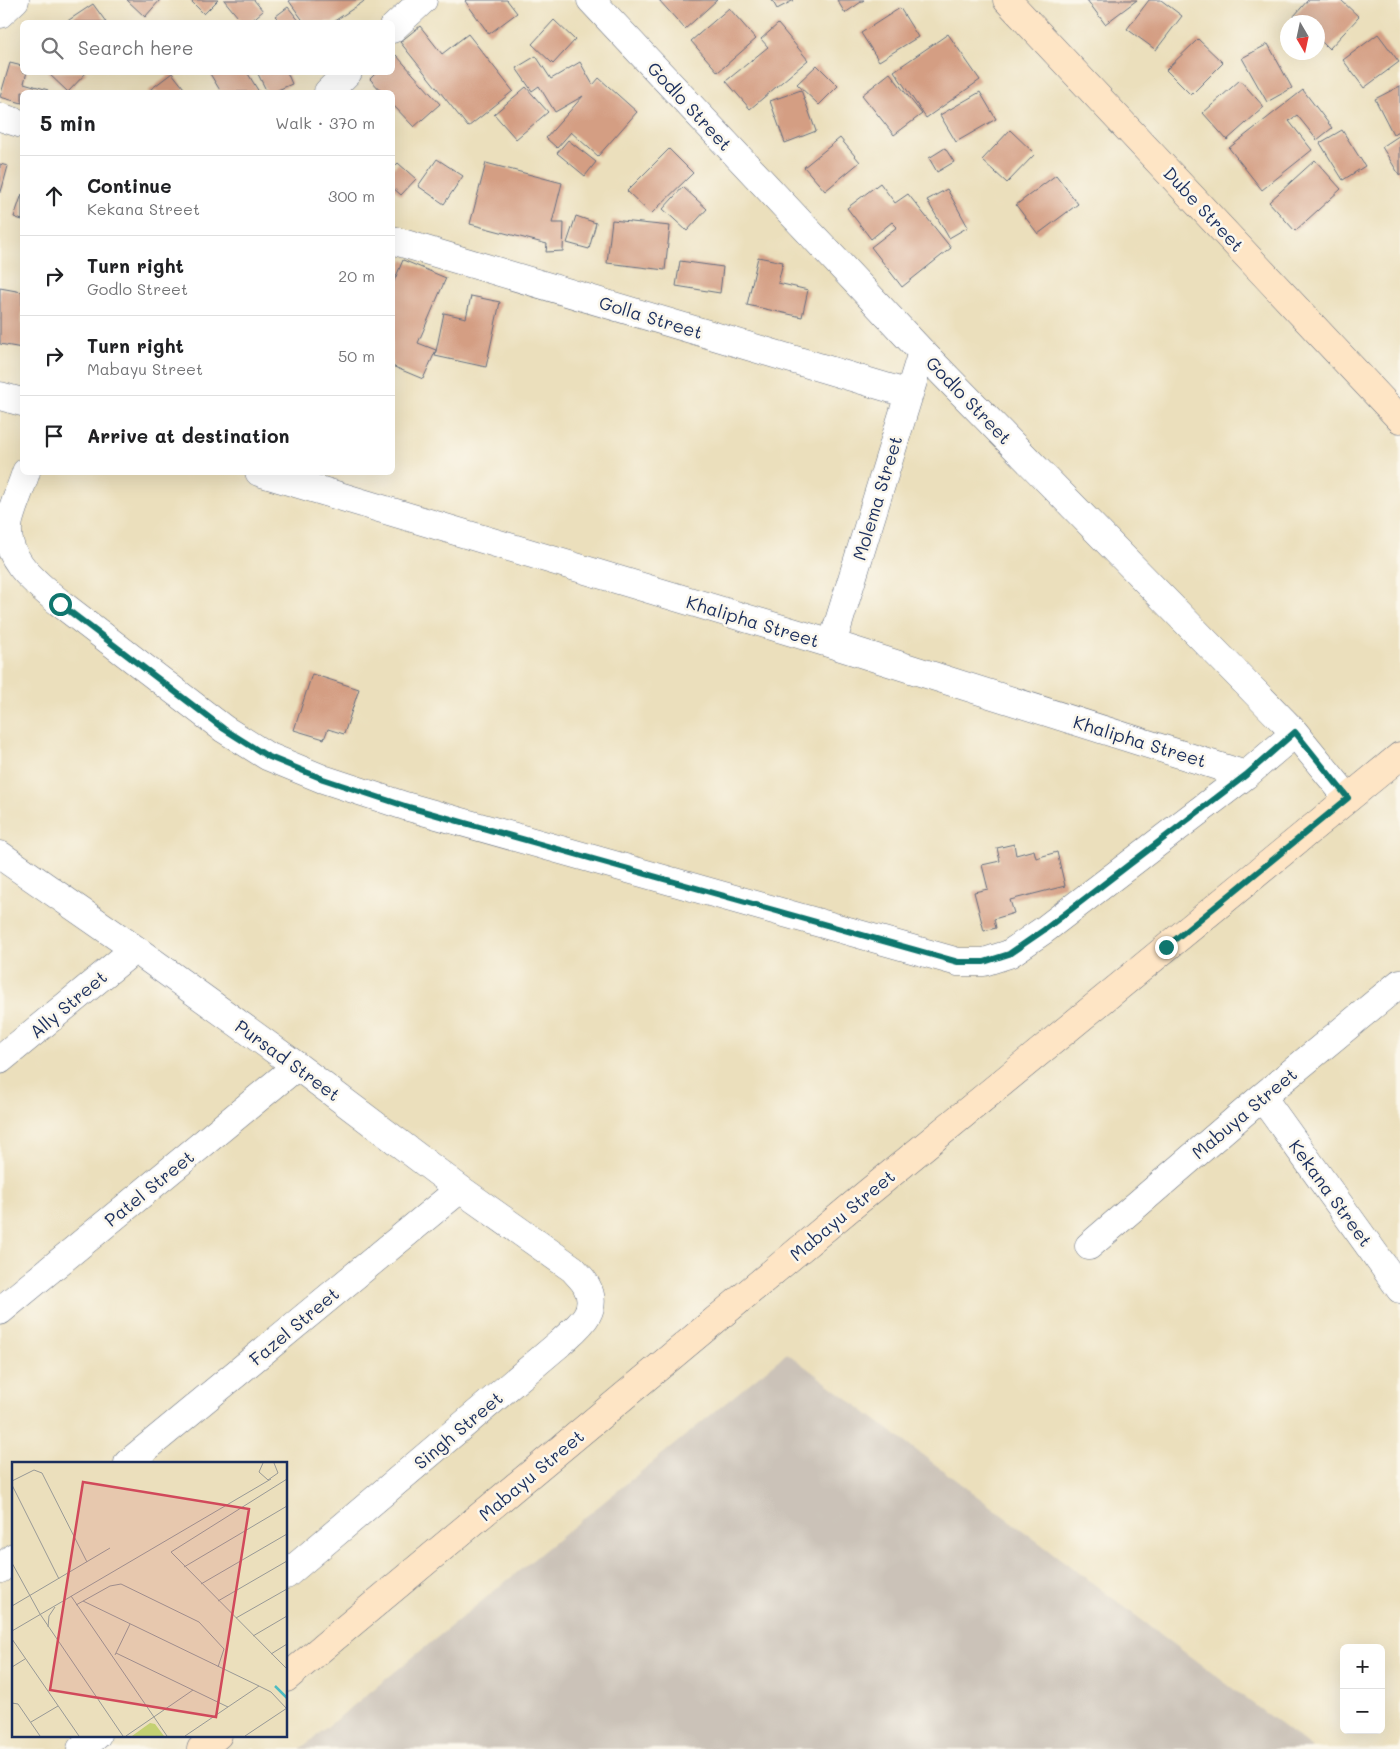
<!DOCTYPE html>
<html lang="en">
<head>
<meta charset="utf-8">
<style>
	body { margin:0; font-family:Mali,sans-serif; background:#f2f2f2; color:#202124 }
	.controls { position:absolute; right:15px; bottom:15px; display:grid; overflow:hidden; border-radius:8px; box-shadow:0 5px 20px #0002 }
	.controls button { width:45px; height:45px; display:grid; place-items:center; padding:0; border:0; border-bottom:1px solid #e0e0e0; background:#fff; color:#202124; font:25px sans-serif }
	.compass { position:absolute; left:1280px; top:15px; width:45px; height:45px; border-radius:50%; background:#fff; box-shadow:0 5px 20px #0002; rotate:171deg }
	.stop { position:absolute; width:15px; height:15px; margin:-11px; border:4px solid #0f766e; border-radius:50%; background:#fff }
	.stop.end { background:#0f766e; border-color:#fff; box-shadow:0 1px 5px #0008 }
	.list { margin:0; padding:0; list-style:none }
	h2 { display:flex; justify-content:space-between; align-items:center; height:65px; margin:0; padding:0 20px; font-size:21px }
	h2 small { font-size:16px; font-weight:400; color:#757577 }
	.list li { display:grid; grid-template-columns:32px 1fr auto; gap:15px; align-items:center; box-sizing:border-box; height:80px; padding:0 20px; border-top:1px solid #e0e0e0 }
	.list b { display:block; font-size:19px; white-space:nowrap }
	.list p { margin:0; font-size:16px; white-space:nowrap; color:#757577 }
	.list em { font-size:16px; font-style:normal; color:#757577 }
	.icon { flex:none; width:28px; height:28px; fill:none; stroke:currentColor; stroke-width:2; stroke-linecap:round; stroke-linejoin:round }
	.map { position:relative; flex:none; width:1400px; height:1749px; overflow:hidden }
	.search { position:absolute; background:#fff; box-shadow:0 5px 20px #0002; left:20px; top:20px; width:375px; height:55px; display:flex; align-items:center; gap:12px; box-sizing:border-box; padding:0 18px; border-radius:8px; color:#757577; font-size:19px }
	.panel { position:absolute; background:#fff; box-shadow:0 5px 20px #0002; left:20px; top:90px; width:375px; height:385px; border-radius:8px }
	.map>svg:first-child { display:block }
</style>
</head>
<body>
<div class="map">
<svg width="1400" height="1749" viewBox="0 0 1400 1749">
	<rect width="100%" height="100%" fill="#fbf7ec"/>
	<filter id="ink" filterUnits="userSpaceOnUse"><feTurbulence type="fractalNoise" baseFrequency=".02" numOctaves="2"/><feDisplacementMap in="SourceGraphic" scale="10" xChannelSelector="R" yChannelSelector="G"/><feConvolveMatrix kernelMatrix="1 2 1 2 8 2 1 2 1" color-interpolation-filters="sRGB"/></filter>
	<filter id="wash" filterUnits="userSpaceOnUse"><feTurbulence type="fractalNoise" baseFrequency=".0096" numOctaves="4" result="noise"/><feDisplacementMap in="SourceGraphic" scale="20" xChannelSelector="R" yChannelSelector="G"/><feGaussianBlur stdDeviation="1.12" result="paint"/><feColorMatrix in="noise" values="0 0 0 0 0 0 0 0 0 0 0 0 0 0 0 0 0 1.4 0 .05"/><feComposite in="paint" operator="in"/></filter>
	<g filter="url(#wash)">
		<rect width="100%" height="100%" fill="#ebdfbc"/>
		<!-- industrial -->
		<path fill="#cbc2b8" d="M787 1353 1313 1749H300Z"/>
		<g id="blocks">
			<!-- building -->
			<path fill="#d49e83" d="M127 0H160L145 17Z
				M190 0H218L204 14Z
				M224 0H254L263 11 250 22H242Z
				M291 0H366L333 22H304L289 1Z
				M466 0H507L517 13 489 34 465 1Z
				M659 0H717L685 29Z
				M772 0H794L777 9Z
				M837 0H864L845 13Z
				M1087 0H1137L1105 24Z
				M1149 0H1161L1182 16 1156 50 1127 29Z
				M1308 0H1341L1359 17 1329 49 1318 38V22H1301L1294 16Z
				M93 4 106 22H66Z
				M288 7 300 22H282L276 16Z
				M729 8 756 39 718 72 691 41Z
				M900 8 918 37 879 61 861 33Z
				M554 20 575 40 553 64 532 44Z
				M778 24 808 60 750 109 726 81 768 47 761 39Z
				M420 26 442 54 468 34 513 91 468 127 400 42Z
				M948 34 980 80 926 118 894 71Z
				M1378 34 1399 62 1364 88 1343 60Z
				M1198 39 1223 63 1191 95 1166 70Z
				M1268 44 1292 88 1267 102 1242 58Z
				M396 55 440 104 414 127 392 104V92H382L370 79 377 72H392V59Z
				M536 56 551 79 580 62 593 85 599 78 637 112 598 156 571 132 557 148 546 138 583 96 555 112 539 86 532 91 516 68Z
				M10 63 22 66V72H27L24 83 48 90 47 92H22V103L0 97Z
				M817 65 838 86 819 105 797 84Z
				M47 72H87L68 92Z
				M209 72H247L259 92H221Z
				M257 72H287L292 84 273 92H267Z
				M172 73 187 92H147Z
				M890 73 922 114 894 135 862 95Z
				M1240 80 1264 107 1227 140 1203 113Z
				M1400 86V131L1393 134 1375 99Z
				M526 87 548 112 516 139 494 114Z
				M801 90 816 131 785 143 770 101Z
				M1303 90 1332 128 1317 140 1297 115 1289 121 1312 150 1262 190 1229 148Z
				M980 92 996 119 956 142 940 115Z
				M1010 130 1035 154 1007 183 982 160Z
				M1342 130 1365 166 1343 180 1320 143Z
				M1400 135V176L1382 147Z
				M840 138 860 162 825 191 804 167Z
				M568 140 596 162 585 176 557 153Z
				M945 148 954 162 937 172 929 158Z
				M669 149 693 173 651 214 627 191Z
				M437 159 463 176 444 204 418 186Z
				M1315 160 1341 189 1295 231 1269 202Z
				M398 163 416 179 401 195 392 187V169Z
				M486 163 562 183 552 223H564L563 251 546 252 547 244 470 224Z
				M0 164 8 166 1 192H0Z
				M1056 175 1078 204 1038 234 1016 205Z
				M880 183 895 203 908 194 951 248 902 287 871 247 897 227 892 222 871 239 847 208Z
				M683 187 707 209 687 231 663 209Z
				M947 189 968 227 949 238 927 200Z
				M22 194V220L14 217Z
				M576 216 596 223 589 249 567 243Z
				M612 220 670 226 665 270 607 263Z
				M758 257 783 262 778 283 808 290 802 317 747 305Z
				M403 260 446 278 418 343 436 350 423 379 392 366V286Z
				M680 261 723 267 720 293 676 286Z
				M0 288 22 292V348L0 344Z
				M471 296 500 302 486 367 435 356 444 313 466 318Z
				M312 674 359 689 344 734 328 729 324 739 294 730Z
				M1014 844 1016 855 1034 850 1036 858 1057 852 1065 886 1010 900 1014 913 994 919 996 928 984 931 974 892 988 889 982 865 1000 861 997 848Z"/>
		</g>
	</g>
	<g filter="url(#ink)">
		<use href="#blocks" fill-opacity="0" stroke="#646d7f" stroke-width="1"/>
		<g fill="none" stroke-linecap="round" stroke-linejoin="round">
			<defs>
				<path id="street" d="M591 0 922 352 1295 733 1348 798
					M0 14 15 0
					M392 29 423 0
					M328 92 348 72
					M0 117 22 124
					M392 240 909 394
					M0 396 22 402
					M26 472C21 488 13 505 9 521 1 557 36 583 60 603L224 729 267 756 323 779 405 806 958 962H984L1009 954 1044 930 1246 775 1295 733
					M259 472 832 644 1246 775
					M832 644 922 352
					M0 855 135 949 297 1066 460 1189 573 1269C577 1274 583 1279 586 1285 601 1312 577 1327 559 1344L286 1575
					M0 1060 135 949
					M1262 1097 1400 1289
					M1089 1246 1262 1097 1400 983
					M0 1311 297 1066
					M128 1463 460 1189
					M0 1569 14 1557
					M81 1749 97 1735"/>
				<path id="secondary" d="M1007 0 1400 419
					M286 1678 864 1196 1400 756
					M201 1749 218 1735"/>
			</defs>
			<!-- street casing -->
			<use href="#street" stroke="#646d7f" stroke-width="29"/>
			<!-- secondary casing -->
			<use href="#secondary" stroke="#646d7f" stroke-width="29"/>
			<!-- street -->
			<use href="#street" stroke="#fff" stroke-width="28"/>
			<!-- secondary -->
			<use href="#secondary" stroke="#fee5c5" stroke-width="28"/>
		</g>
	</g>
	<g fill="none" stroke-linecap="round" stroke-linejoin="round" filter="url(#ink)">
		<!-- route -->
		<path stroke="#0f766e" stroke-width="6" d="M60 604 224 729 267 756 323 779 405 806 958 962H984L1009 954 1044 930 1246 775 1295 732 1348 798 1166 947"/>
	</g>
	<g text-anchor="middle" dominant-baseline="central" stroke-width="5" stroke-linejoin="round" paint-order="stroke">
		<!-- street labels -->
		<g font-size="18" fill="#1b2f5e" stroke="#fbf7ec">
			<text transform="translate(690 106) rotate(47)">Godlo Street</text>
			<text transform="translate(1204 209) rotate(47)">Dube Street</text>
			<text transform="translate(651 317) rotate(17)">Golla Street</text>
			<text transform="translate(969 400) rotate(46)">Godlo Street</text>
			<text transform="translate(877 498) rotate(-73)">Molema Street</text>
			<text transform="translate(753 621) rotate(17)">Khalipha Street</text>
			<text transform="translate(1140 741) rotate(17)">Khalipha Street</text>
			<text transform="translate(68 1004) rotate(-40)">Ally Street</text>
			<text transform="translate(288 1060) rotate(36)">Pursad Street</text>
			<text transform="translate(1244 1113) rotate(-40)">Mabuya Street</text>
			<text transform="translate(149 1188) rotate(-39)">Patel Street</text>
			<text transform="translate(1331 1193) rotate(54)">Kekana Street</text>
			<text transform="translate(842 1215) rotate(-40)">Mabayu Street</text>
			<text transform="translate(294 1326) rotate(-40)">Fazel Street</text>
			<text transform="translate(458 1430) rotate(-40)">Singh Street</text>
			<text transform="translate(531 1475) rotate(-40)">Mabayu Street</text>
		</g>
	</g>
	<!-- overview -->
	<g transform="translate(12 1462)">
		<rect width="275" height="275" fill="#ebdfbc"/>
		<path d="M138 261 143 262 152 274H120Z" fill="#c4d173"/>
		<path fill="none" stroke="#4dbcc2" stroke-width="2.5" d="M263 224 275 236"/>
		<path fill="none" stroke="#989996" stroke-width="1" d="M251 1 247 10 256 18 266 11 262 1M275 17 159 90 275 207M0 19 22 8 30 11 75 100M0 23 47 117M0 101 28 152 111 274M172 105 275 44M189 122 275 72M59 134 155 274M71 139 247 224M206 139 275 99M64 143 98 124 109 122 187 160 212 187 206 205M0 144 98 86M224 156 275 127M36 165 37 154 43 145M0 169 259 17M241 174 275 154M0 177 67 274M104 191 216 245M259 192 275 182M103 193 118 162M0 205 13 197M0 241 6 242 28 274M19 260 46 244M114 274 181 228M173 274 247 224 259 230 275 247M233 274 275 246"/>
		<path fill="#d1495b" fill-opacity="0.15" stroke="#d1495b" stroke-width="2.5" d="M71 20 237 47 204 255 38 228Z"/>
		<rect width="275" height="275" fill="none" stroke="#1b2f5e" stroke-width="2.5"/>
	</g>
</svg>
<div class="controls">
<button>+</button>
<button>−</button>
</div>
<svg class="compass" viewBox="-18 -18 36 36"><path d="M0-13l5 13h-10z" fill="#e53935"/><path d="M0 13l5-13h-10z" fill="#757577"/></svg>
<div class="stop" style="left:60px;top:604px"></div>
<div class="stop end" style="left:1166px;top:947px"></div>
<div class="search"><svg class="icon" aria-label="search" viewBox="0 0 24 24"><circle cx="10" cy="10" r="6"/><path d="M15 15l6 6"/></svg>Search here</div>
<section class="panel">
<h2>5 min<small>Walk · 370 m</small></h2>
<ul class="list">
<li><svg class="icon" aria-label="ahead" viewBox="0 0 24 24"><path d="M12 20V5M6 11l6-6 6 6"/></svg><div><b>Continue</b><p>Kekana Street</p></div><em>300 m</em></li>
<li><svg class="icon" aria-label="right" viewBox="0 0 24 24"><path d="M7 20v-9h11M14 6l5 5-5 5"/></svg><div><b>Turn right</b><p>Godlo Street</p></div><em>20 m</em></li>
<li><svg class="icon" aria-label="right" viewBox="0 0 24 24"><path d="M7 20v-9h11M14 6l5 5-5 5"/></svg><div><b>Turn right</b><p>Mabayu Street</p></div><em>50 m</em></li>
<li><svg class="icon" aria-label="arrive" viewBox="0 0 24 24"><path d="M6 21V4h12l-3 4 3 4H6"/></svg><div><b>Arrive at destination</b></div></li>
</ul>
</section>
</div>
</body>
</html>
